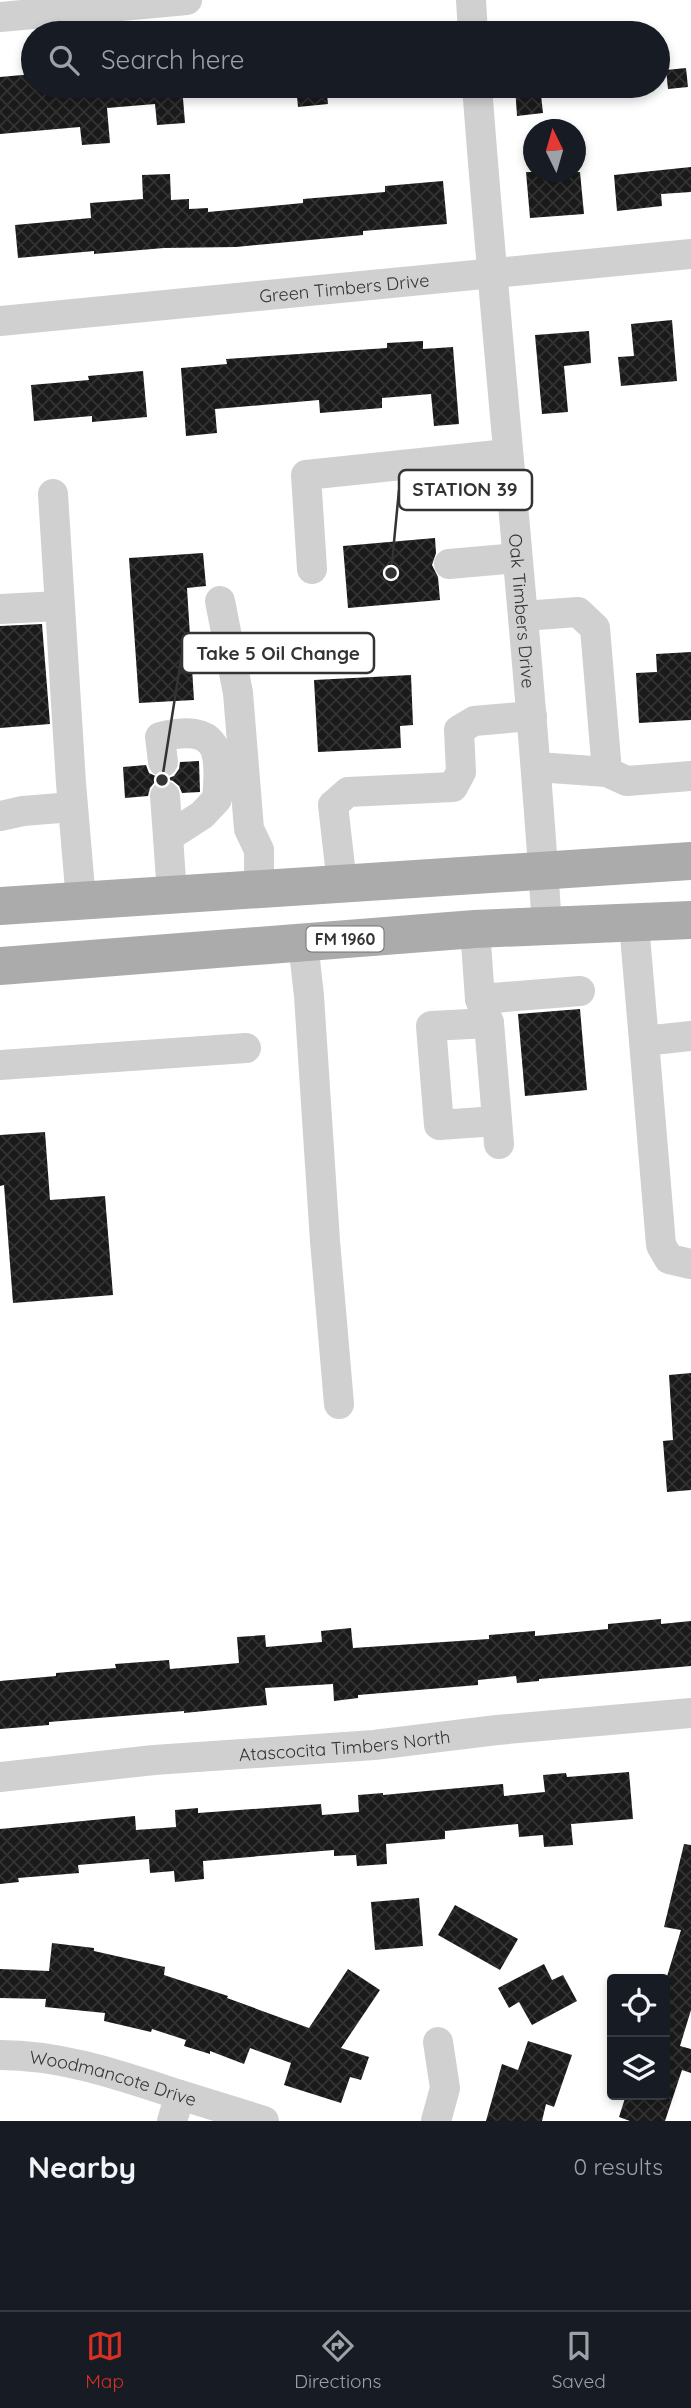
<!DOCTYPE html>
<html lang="en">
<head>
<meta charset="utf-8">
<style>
	body { margin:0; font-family:Quicksand,sans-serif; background:#20242c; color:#f1f3f6 }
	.controls { position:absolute; right:21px; bottom:21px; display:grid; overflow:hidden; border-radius:7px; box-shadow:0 4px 10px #0003 }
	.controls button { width:63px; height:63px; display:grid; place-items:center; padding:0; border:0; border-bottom:2px solid #363941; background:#171b24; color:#f1f3f6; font:35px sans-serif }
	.compass { position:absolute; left:523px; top:119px; width:63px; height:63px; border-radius:50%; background:#171b24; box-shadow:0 4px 10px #0003; rotate:355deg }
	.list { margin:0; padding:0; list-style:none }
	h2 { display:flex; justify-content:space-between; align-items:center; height:91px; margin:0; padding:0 28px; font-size:30px }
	h2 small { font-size:23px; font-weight:400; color:#9ea1a6 }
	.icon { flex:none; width:38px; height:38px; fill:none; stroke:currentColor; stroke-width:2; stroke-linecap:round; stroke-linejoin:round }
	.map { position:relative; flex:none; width:691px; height:2121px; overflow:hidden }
	.search { position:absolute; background:#171b24; box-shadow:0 4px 10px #0003; left:21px; right:21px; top:21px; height:77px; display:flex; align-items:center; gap:18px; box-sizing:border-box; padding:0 24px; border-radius:38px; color:#9ea1a6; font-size:26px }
	.sheet { height:189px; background:#171b24 }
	nav { display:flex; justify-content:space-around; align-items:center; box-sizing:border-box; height:98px; border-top:2px solid #363941; background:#171b24; font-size:19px; color:#9ea1a6 }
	nav a { display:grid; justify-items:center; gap:4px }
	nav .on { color:#d93025 }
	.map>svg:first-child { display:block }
</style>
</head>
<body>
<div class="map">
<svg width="691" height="2121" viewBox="0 0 691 2121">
	<defs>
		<pattern id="building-cross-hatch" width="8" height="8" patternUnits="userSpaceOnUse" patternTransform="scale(1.75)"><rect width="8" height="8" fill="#1a1a1a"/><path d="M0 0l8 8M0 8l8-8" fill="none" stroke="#333"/></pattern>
	</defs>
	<rect width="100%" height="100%" fill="#fff"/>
	<!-- building -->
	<path fill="url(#building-cross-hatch)" d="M686 68 688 87 668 89 666 70Z
		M33 74V86H182L185 123 157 125 155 104 107 108 110 143 82 145 80 127 0 134V77Z
		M296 86H326L328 104 298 107Z
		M515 86H540L543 113 517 116Z
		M691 167V192L661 194 662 206 617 211 614 175Z
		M526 172H580L584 214 530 218Z
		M170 174 171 200 189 199V209L208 208V212L303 203V199L385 192V186L443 181 447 224 363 231V235L236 247 164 248 94 254V251L18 258 15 225 91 218 90 203 143 199 142 175Z
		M672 320 677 381 621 386 618 357 634 356 631 324Z
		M589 331 591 363 564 366 568 412 542 414 535 335Z
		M423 341V349L453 347 459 424 434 426 431 394 382 398V408L320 413 319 400 215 409 217 433 186 436 181 368 227 364 226 359 387 348V343Z
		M143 371 147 417 92 422V416L34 421 31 385 89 380 88 376Z
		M435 538 436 553 432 565 438 577 440 600 348 608 343 546Z
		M203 553 206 586 187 588 194 700 139 703 129 558Z
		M42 624 50 724 0 728V626Z
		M691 652V720L639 723 636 673 657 672 656 654Z
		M411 675 413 725 400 726 401 748 318 752 314 680Z
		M199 761 200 792 182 793 179 786 173 781 166 779 174 776 179 769 180 762Z
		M146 765 149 773 162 779 155 782 150 788 148 796 125 798 123 767Z
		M580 1009 587 1090 525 1096 518 1014Z
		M45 1132 50 1200 105 1196 113 1295 13 1303 4 1185 0 1186V1135Z
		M691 1373V1490L667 1492 663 1441 673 1440 669 1375Z
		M661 1619V1624L691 1621V1666L539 1679V1681L517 1683 516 1676 478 1680V1685L358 1695V1698L334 1701 333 1684 265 1688 267 1705 184 1713V1711L49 1722V1725L0 1729V1681L56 1676V1673L116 1668 115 1664 169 1660 170 1669 239 1663 237 1637 265 1635 266 1647 322 1642 321 1631 351 1628 353 1648 489 1639V1635L535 1631V1636L608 1629V1624Z
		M629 1772 633 1819 571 1824 573 1845 544 1847 543 1835 519 1837 518 1824 445 1831V1839L386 1844 387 1864 357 1866 356 1855 334 1856V1850L272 1855 203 1861 204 1879 175 1882 174 1871 150 1873 149 1859 78 1865 79 1873 18 1878 19 1882 0 1884V1829L135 1816 136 1830 176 1827 175 1810 198 1808V1813L321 1804 322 1815 359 1812 358 1795 383 1793V1795L503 1784 504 1796 545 1792 543 1775 566 1773 567 1777Z
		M684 1844 691 1845V2010L680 2046 691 2049V2073L682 2070 665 2121H630L619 2117 626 2095H665V1983L681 1930 664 1927Z
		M419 1898 423 1946 375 1950 371 1902Z
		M455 1905 518 1939 500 1970 438 1935Z
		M52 1943 94 1948V1951L165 1967 164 1975 228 1996 227 1998 309 2028 348 1969 380 1990 341 2048 369 2057 361 2080 350 2077 341 2103 284 2085 291 2063 250 2048 244 2064 210 2051V2054L184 2046 186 2040 152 2029 151 2032 104 2021 105 2013 45 2007 46 1999 0 1998V1969L49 1971Z
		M544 1964 552 1980 563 1975 577 2001 532 2025 519 2002 509 2008 498 1988Z
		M528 2041 572 2055 554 2107 546 2104 542 2121H486L502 2064 518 2070Z"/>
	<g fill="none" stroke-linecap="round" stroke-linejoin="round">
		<!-- minor -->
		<g stroke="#d0d0d0" stroke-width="30">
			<path d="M471 0 473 33"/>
			<path d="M0 17 187 0"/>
			<path id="s1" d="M477 86C498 366 529 646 547 927"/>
			<path id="s2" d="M0 321 691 254"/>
			<path d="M53 494 71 783 81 901"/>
			<path d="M449 564 517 558"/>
			<path d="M312 569 306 475 507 454"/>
			<path d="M220 601 238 693 249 829 259 850V889"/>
			<path d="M0 609 59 606"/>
			<path d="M523 616 578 612 595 628 607 772"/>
			<path d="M163 762 160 737C218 723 222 749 217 799L202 815 168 837 165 796"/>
			<path d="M537 767 607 772 627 781 691 776"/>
			<path d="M0 816 23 811 72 807"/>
			<path d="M168 837 172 894"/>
			<path d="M342 884 333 805 348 792 453 787 461 772 459 730 474 721 532 716"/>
			<path d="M634 924 644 1041 691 1036"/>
			<path d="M475 929 480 999 489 1023 499 1144"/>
			<path d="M303 942 309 996 325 1241 339 1404"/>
			<path d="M480 999 580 991"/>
			<path d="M489 1023 431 1026 439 1125 497 1121"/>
			<path d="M644 1041 661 1245 669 1259 691 1264"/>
			<path d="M0 1065 246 1048"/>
			<path id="s3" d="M0 1777 154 1760 374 1745 497 1730 691 1713"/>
			<path id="s4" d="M0 2055C62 2055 119 2075 177 2094 206 2103 235 2112 264 2121"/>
			<path d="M172 2121 180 2095"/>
			<path d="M436 2121 445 2088 438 2042"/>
		</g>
		<!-- major -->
		<path stroke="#ababab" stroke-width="38" d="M0 906 691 861
			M0 966 475 929 691 920"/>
	</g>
	<g text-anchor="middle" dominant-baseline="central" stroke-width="7" stroke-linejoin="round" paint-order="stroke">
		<!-- shield labels -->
		<rect fill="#fff" stroke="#707070" stroke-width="2" x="306.5" y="926.5" width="77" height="25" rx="5"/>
		<g font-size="16" font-weight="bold" fill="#333">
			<text x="345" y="939">FM 1960</text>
		</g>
		<!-- street labels -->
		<g font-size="18" fill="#333" stroke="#fff">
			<text stroke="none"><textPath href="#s2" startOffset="346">Green Timbers Drive</textPath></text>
			<text stroke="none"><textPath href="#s1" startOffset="527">Oak Timbers Drive</textPath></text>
			<text stroke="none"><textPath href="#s3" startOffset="346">Atascocita Timbers North</textPath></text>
			<text stroke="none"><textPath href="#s4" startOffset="116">Woodmancote Drive</textPath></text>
		</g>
	</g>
	<!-- callouts -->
	<path fill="none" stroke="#333" stroke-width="2.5" d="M391 573L399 490M162 780L182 653"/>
	<g fill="#333" stroke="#fff" stroke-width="2.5">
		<circle cx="391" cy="573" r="7"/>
		<circle cx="162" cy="780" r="7"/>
	</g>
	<g fill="#fff" stroke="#333" stroke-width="2.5">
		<rect x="399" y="470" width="133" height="40" rx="7"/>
		<rect x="182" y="633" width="192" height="40" rx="7"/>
	</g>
	<g font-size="19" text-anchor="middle" font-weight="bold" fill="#333">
		<text x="465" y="496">STATION 39</text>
		<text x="278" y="660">Take 5 Oil Change</text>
	</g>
</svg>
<div class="controls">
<button><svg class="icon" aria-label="locate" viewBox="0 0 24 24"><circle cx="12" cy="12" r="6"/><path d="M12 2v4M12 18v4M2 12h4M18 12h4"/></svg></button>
<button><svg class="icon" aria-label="layers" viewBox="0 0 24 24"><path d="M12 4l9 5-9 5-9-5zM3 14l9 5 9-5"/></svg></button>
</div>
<svg class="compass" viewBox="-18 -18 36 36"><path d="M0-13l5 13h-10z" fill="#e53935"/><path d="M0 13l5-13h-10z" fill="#9ea1a6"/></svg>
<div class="search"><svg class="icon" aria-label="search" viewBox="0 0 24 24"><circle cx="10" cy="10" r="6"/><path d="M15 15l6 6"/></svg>Search here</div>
</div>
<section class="sheet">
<h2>Nearby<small>0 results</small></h2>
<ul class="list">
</ul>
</section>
<nav>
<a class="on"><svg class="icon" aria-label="map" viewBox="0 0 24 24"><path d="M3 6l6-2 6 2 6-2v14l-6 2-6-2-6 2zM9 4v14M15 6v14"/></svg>Map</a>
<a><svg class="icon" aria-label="directions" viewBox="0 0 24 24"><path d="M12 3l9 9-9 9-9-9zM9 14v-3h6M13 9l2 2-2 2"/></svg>Directions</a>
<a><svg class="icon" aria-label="saved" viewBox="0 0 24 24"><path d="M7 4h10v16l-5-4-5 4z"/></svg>Saved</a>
</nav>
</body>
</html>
